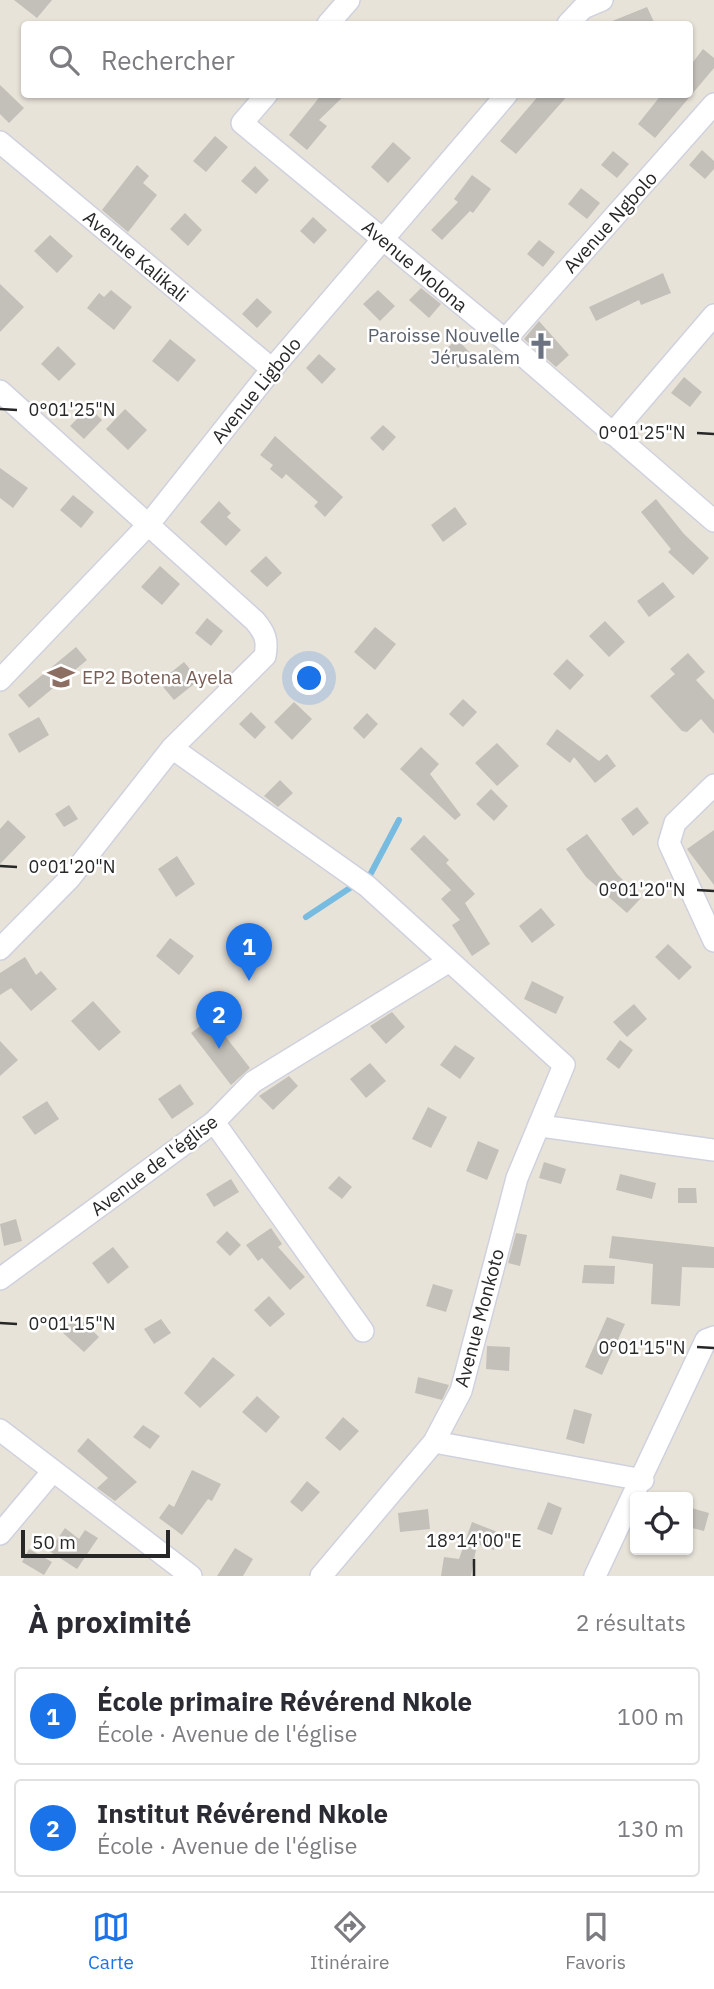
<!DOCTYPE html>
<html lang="fr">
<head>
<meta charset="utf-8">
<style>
	body { margin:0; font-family:"IBM Plex Sans",sans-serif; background:#f7f7f7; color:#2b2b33 }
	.controls { position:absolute; right:21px; bottom:21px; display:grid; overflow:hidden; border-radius:7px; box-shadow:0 2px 5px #0004 }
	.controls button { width:63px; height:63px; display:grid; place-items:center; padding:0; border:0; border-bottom:2px solid #e1e1e2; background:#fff; color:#2b2b33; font:35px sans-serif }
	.scale { position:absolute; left:21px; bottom:18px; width:149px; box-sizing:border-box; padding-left:7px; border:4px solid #272727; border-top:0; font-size:19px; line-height:24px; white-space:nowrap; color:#272727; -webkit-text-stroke:5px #fff; paint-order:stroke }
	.you { position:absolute; left:310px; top:679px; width:24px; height:24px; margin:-18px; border:5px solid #fff; border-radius:50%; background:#1a73e8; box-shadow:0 0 0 10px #1a73e833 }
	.badge { display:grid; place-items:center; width:46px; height:46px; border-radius:50%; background:#1a73e8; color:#fff; font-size:23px; font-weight:700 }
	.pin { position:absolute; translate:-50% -58px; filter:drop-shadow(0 2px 4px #0008) }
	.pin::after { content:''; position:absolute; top:37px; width:24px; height:21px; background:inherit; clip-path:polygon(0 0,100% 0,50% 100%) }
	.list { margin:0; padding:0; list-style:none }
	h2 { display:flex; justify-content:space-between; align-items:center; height:91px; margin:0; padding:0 28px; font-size:30px }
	h2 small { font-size:23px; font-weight:400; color:#7c7c81 }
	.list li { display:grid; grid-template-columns:46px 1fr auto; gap:21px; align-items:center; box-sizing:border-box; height:98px; margin:0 14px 14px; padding:0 14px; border:2px solid #e1e1e2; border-radius:7px }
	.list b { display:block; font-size:26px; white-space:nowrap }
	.list p { margin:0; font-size:23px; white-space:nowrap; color:#7c7c81 }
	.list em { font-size:23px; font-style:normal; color:#7c7c81 }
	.icon { flex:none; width:38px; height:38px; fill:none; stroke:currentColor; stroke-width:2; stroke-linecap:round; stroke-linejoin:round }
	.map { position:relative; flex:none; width:714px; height:1576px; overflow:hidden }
	.search { position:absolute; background:#fff; box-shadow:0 2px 5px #0004; left:21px; right:21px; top:21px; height:77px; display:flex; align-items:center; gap:18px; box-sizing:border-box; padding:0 24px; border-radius:7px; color:#7c7c81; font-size:26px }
	.sheet { height:315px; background:#fff }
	nav { display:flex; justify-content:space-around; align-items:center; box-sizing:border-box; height:98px; border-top:2px solid #e1e1e2; background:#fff; font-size:19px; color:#7c7c81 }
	nav a { display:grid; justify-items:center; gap:4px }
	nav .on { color:#1a73e8 }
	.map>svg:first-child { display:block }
</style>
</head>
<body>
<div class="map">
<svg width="714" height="1576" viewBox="0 0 714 1576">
	<rect width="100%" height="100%" fill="#e8e3d9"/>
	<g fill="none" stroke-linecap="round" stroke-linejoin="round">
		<!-- stream -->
		<path stroke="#77bce0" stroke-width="6" d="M365 878 370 875 399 820
			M306 917 356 884"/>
	</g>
	<!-- building -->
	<path fill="#c3bfb9" d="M14 0H52L37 18Z
		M647 7 655 24H605Z
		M703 49 714 58V68L655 138 638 124 662 94H690V66Z
		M0 85 24 108 9 123 0 114Z
		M322 94H346L319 120 327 126 307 150 289 135Z
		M540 94H569L516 154 500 141Z
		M215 136 228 147 206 172 193 161Z
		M393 142 411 158 388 183 371 167Z
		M702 150 714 161V169L705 179 689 165Z
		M613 151 629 164 617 178 601 165Z
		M137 165 149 176 143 183 157 195 128 232 102 210Z
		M255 166 269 180 256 194 241 181Z
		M472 175 491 189 473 213 470 211 442 240 431 230 458 202 454 199Z
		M581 188 600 203 587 219 568 204Z
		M185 213 202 230 188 246 170 229Z
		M313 217 327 230 314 244 300 231Z
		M50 235 73 256 57 273 34 251Z
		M539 240 555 252 543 267 527 254Z
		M663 273 671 293 641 305 639 300 596 321 589 307Z
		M0 284 24 307 0 332Z
		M421 288 441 304 429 318 409 300Z
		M111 290 132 307 114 330 87 308 99 293 104 297Z
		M378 290 395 306 380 321 363 304Z
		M257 298 272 312 257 328 242 314Z
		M539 321 569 355 556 367 524 339Z
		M170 339 196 360 178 382 152 361Z
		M457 339 472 355 458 368 443 352Z
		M58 346 76 364 59 381 41 364Z
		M319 354 336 369 322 384 306 368Z
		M684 377 702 392 690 407 671 393Z
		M89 407 102 420 84 439 70 426Z
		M125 409 147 430 128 450 106 429Z
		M383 425 396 437 383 451 370 438Z
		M275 436 343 497 325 517 314 506 318 502 286 474 282 479 270 469 273 465 260 455Z
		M0 468 28 488 13 508 0 498Z
		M73 495 94 512 81 528 60 510Z
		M656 499 684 534 709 558 693 575 668 552 671 549 641 512Z
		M219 501 231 513 227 517 241 530 226 546 200 522Z
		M455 507 467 524 443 542 431 525Z
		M266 556 282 573 267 587 250 571Z
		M160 566 180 584 162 605 141 587Z
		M663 582 675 597 649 617 637 601Z
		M207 618 223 631 211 646 195 633Z
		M605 621 625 642 609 657 589 636Z
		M375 627 396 644 375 670 354 652Z
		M76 647 87 660 29 708 18 695Z
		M688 653 705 672 696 680 714 700V734L701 719 687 732 682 731 650 696 675 674 670 669Z
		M567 659 584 675 570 690 553 674Z
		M184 662 199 680 174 700 159 682Z
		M463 699 477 712 463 727 449 714Z
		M294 702 312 719 292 740 274 722Z
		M251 712 266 727 255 739 239 724Z
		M367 713 378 724 364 739 353 728Z
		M39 717 49 735 19 753 8 734Z
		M557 729 599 761 607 754 616 766 595 783 574 757 570 763 546 744Z
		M497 743 519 766 497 786 475 763Z
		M421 747 439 764 430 774 461 815 455 820 400 769Z
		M280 780 293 793 278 807 264 796Z
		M491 789 508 806 494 821 476 804Z
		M69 805 78 819 64 827 55 814Z
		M637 807 649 823 633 836 621 819Z
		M8 820 26 837 0 864V829Z
		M714 830V885L687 849Z
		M587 834 617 874 641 898 627 913 586 877 566 849Z
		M424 835 449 860 446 863 475 894 465 903 490 944 472 956 452 925 460 920 441 899 451 890 410 849Z
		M177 856 195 884 176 897 158 869Z
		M541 908 555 925 532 943 519 926Z
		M170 938 194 956 179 975 156 956Z
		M668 944 692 967 679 980 655 957Z
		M25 957 36 975 41 971 57 989 31 1011 11 988 0 995V973Z
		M532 981 564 997 556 1014 524 999Z
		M93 1001 121 1032 99 1051 71 1021Z
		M634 1004 647 1019 627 1037 613 1022Z
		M392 1012 405 1027 386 1044 370 1026Z
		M211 1018 250 1068 231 1085 191 1033Z
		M620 1040 633 1050 619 1069 606 1059Z
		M0 1041 18 1060 0 1076Z
		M455 1045 475 1058 460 1079 440 1065Z
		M370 1063 386 1081 366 1098 350 1079Z
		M289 1076 298 1086 273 1110 259 1096Z
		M180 1084 194 1104 172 1119 158 1099Z
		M47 1101 59 1119 35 1135 22 1117Z
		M428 1107 447 1117 431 1148 412 1139Z
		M478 1141 499 1150 487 1180 466 1171Z
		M544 1162 566 1169 561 1184 539 1178Z
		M620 1174 656 1183 652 1199 616 1190Z
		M339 1176 352 1187 342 1199 328 1188Z
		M231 1179 239 1192 214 1207 206 1194Z
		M678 1188H696L697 1203H678Z
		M16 1219 22 1241 4 1246 0 1224Z
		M271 1228 282 1244 278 1247 305 1277 290 1290 262 1258 258 1261 246 1245Z
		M227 1231 241 1245 230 1256 216 1242Z
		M516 1233 527 1235 520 1266 508 1263Z
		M612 1236 714 1247V1268L682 1267 680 1306 651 1304 653 1264 609 1258Z
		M113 1247 129 1267 108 1284 92 1263Z
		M584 1265 615 1266 614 1284 582 1283Z
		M433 1284 453 1290 446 1312 426 1306Z
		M269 1296 285 1314 270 1327 254 1310Z
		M77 1316 99 1337 84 1352 62 1332Z
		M607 1317 625 1324 602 1375 585 1367Z
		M161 1319 171 1333 154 1344 144 1329Z
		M487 1346 510 1347 509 1371 486 1369Z
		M213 1357 235 1375 200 1408 184 1393Z
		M418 1377 449 1385 442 1400 415 1393Z
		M257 1396 280 1417 266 1433 242 1412Z
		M574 1409 592 1414 584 1444 566 1439Z
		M343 1417 359 1431 340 1451 325 1438Z
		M143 1425 160 1436 150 1449 133 1437Z
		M88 1438 137 1482 115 1501 97 1488 108 1478 77 1451Z
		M192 1470 221 1484 212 1501 208 1499 182 1535 159 1518 169 1504 174 1507Z
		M307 1481 320 1492 302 1512 290 1502Z
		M548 1502 562 1508 552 1535 537 1529Z
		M688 1507 709 1513 704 1531 688 1527Z
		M428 1509 430 1529 400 1532 398 1513Z
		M472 1522 500 1533 494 1550 477 1544 471 1576H441L444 1557 459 1559Z
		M65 1528 79 1539 85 1530 98 1538 77 1569 49 1551Z
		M235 1548 253 1559 243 1576H217Z
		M29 1549 52 1562 44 1575 22 1562Z"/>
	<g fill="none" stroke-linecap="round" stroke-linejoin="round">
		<defs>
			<path id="minor" d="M328 24 349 0
				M568 24 583 8 602 0
				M267 94 242 123 505 340 714 521
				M0 142 272 369
				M505 340 714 104
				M0 391 255 621C265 633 268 640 265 656L172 748 69 879 0 949
				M612 434 714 315
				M0 680 149 524 272 369 507 94
				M172 748 367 886 564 1065 517 1178 461 1391 434 1442 321 1576
				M714 785 675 823 669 843 714 941
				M214 1122 363 1331
				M541 1126 714 1150
				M0 1279 214 1122 253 1082 448 962
				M0 1430 191 1576
				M434 1442 643 1480
				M0 1534 53 1471
				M595 1576 706 1340 714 1337"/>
		</defs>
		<!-- minor casing -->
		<use href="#minor" stroke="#cfd1de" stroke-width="24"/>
		<!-- minor -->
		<use href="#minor" stroke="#fff" stroke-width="21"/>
	</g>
	<!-- ticks -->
	<path fill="none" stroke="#272727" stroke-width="2.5" d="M0 409 17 410M697 433 714 434M0 866 17 867M697 890 714 891M0 1323 17 1324M697 1347 714 1348M474 1576V1559"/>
	<!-- icons -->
	<defs>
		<symbol id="church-bare" viewBox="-9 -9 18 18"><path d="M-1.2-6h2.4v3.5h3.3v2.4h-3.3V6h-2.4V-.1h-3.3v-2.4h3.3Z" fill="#6b7280" stroke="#fff" stroke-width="2.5" paint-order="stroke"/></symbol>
		<symbol id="school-bare" viewBox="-9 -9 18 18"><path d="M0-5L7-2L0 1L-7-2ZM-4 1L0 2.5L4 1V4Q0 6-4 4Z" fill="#8d6e63" stroke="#fff" stroke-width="2.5" paint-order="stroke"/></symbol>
	</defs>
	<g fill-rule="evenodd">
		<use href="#church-bare" x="522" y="327" width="38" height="38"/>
		<use href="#school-bare" x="42" y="658" width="38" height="38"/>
	</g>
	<g text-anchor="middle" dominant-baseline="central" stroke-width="5" stroke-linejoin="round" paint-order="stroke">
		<!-- street labels -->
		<g font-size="19" fill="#272727" stroke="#fff">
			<text transform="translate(610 222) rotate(-48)">Avenue Ngbolo</text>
			<text transform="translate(136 256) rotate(40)">Avenue Kalikali</text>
			<text transform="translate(415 266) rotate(40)">Avenue Molona</text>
			<text transform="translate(256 390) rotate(-51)">Avenue Ligbolo</text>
			<text transform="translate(154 1165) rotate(-37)">Avenue de l'église</text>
			<text transform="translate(479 1318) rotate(-75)">Avenue Monkoto</text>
		</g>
		<!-- worship labels -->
		<g font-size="19" fill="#5b616d" stroke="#fff" text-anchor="end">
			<text x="520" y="335">Paroisse Nouvelle<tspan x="520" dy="22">Jérusalem</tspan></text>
		</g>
		<!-- education labels -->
		<g font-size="19" fill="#785e54" stroke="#fff" text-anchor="start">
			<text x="82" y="677">EP2 Botena Ayela</text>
		</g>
	</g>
	<g font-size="18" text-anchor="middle" fill="#272727" stroke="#fff" stroke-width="5" stroke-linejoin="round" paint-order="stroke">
		<text x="72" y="416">0°01'25"N</text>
		<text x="642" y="439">0°01'25"N</text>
		<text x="72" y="873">0°01'20"N</text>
		<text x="642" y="896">0°01'20"N</text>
		<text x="72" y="1330">0°01'15"N</text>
		<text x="642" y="1354">0°01'15"N</text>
		<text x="474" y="1547">18°14'00"E</text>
	</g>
</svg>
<div class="controls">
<button><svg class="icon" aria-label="locate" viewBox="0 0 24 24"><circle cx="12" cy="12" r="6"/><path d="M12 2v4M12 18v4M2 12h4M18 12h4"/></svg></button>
</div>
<div class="scale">50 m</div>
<div class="you"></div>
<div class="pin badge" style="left:249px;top:981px">1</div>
<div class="pin badge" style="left:219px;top:1049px">2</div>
<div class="search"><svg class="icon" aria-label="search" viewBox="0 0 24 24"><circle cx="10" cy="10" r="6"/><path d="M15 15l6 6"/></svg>Rechercher</div>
</div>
<section class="sheet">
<h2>À proximité<small>2 résultats</small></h2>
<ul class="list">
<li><span class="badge">1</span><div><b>École primaire Révérend Nkole</b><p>École · Avenue de l'église</p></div><em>100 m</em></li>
<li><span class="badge">2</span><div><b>Institut Révérend Nkole</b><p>École · Avenue de l'église</p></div><em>130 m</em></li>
</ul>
</section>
<nav>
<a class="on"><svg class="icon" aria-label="map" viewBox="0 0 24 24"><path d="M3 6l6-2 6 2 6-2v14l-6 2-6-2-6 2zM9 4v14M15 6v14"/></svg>Carte</a>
<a><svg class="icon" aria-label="directions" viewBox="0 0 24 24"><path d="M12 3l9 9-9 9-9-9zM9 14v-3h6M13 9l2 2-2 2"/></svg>Itinéraire</a>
<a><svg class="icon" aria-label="saved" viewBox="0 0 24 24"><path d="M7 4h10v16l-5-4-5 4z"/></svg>Favoris</a>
</nav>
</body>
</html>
